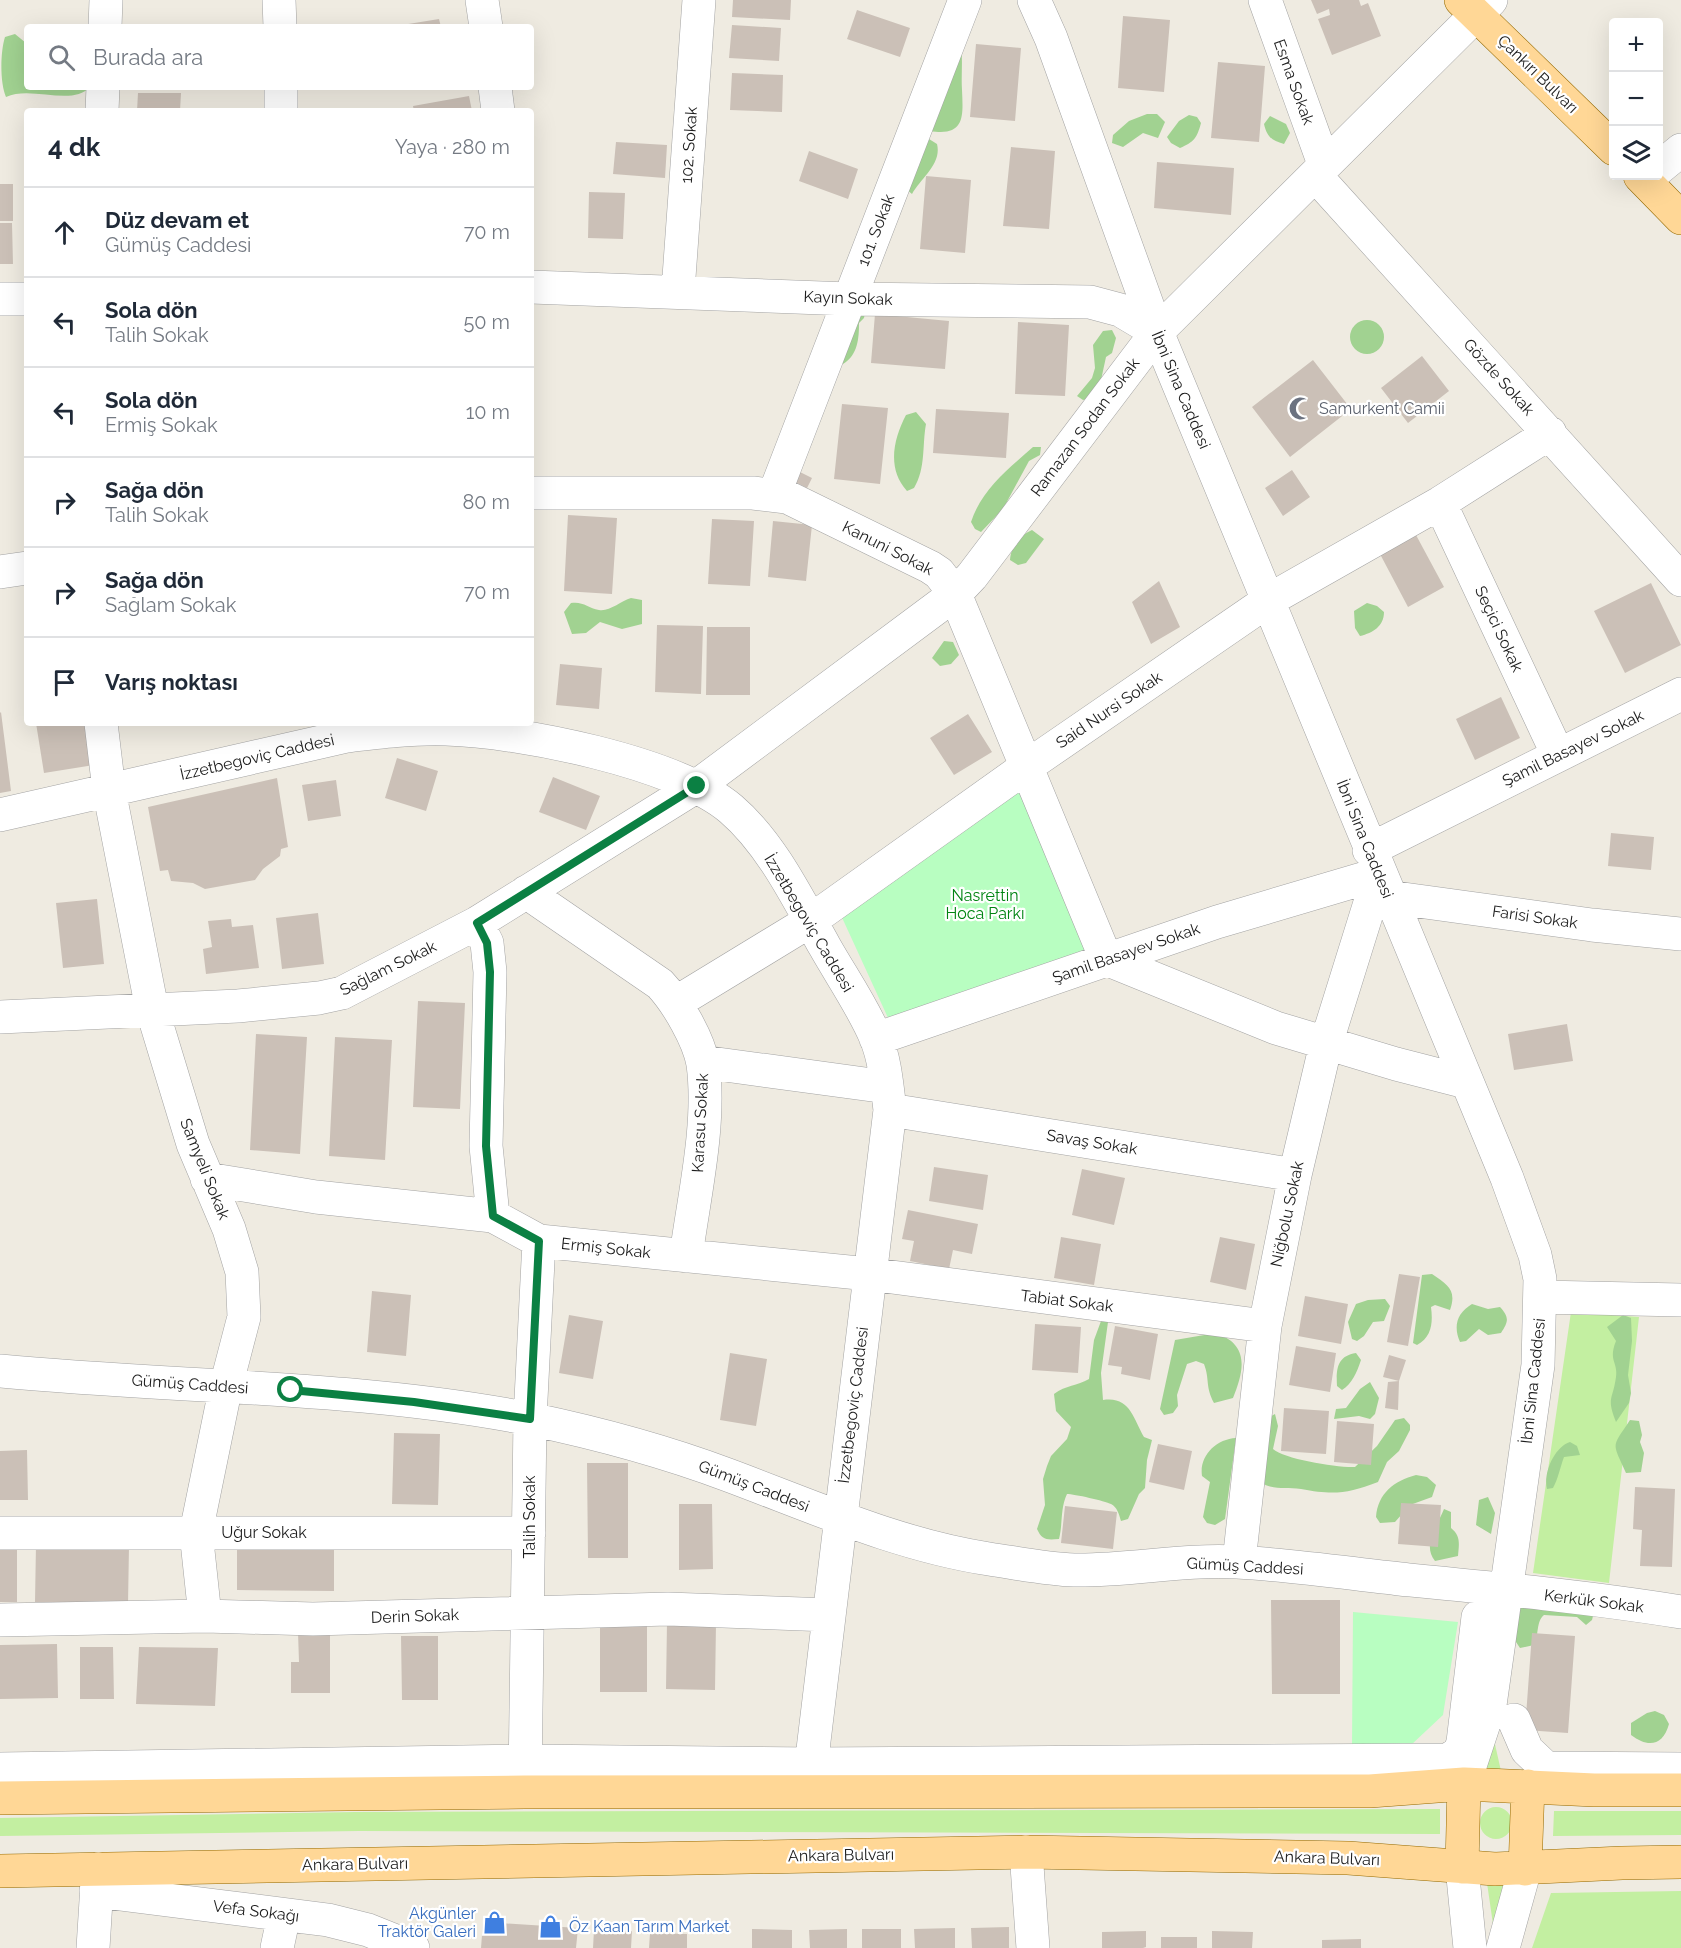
<!DOCTYPE html>
<html lang="tr">
<head>
<meta charset="utf-8">
<style>
	body { margin:0; font-family:Raleway,sans-serif; background:#f6f6f7; color:#1f2937 }
	.controls { position:absolute; right:18px; top:18px; display:grid; overflow:hidden; border-radius:6px; box-shadow:0 6px 24px #0002 }
	.controls button { width:54px; height:54px; display:grid; place-items:center; padding:0; border:0; border-bottom:2px solid #e0e1e3; background:#fff; color:#1f2937; font:30px sans-serif }
	.stop { position:absolute; width:18px; height:18px; margin:-14px; border:4px solid #0b8043; border-radius:50%; background:#fff }
	.stop.end { background:#0b8043; border-color:#fff; box-shadow:0 2px 6px #0008 }
	.list { margin:0; padding:0; list-style:none }
	h2 { display:flex; justify-content:space-between; align-items:center; height:78px; margin:0; padding:0 24px; font-size:26px }
	h2 small { font-size:20px; font-weight:400; color:#747a83 }
	.list li { display:grid; grid-template-columns:39px 1fr auto; gap:18px; align-items:center; box-sizing:border-box; height:90px; padding:0 24px; border-top:2px solid #e0e1e3 }
	.list b { display:block; font-size:22px; white-space:nowrap }
	.list p { margin:0; font-size:20px; white-space:nowrap; color:#747a83 }
	.list em { font-size:20px; font-style:normal; color:#747a83 }
	.icon { flex:none; width:33px; height:33px; fill:none; stroke:currentColor; stroke-width:2; stroke-linecap:round; stroke-linejoin:round }
	.map { position:relative; flex:none; width:1681px; height:1948px; overflow:hidden }
	.search { position:absolute; background:#fff; box-shadow:0 6px 24px #0002; left:24px; top:24px; width:510px; height:66px; display:flex; align-items:center; gap:15px; box-sizing:border-box; padding:0 21px; border-radius:6px; color:#747a83; font-size:22px }
	.panel { position:absolute; background:#fff; box-shadow:0 6px 24px #0002; left:24px; top:108px; width:510px; height:618px; border-radius:6px }
	.map>svg:first-child { display:block }
</style>
</head>
<body>
<div class="map">
<svg width="1681" height="1948" viewBox="0 0 1681 1948">
	<rect width="100%" height="100%" fill="#efebe1"/>
	<!-- grass -->
	<path fill="#c3efa1" d="M1571 1312 1639 1317 1609 1583 1533 1573Z
		M1492 1731 1501 1771H1479Z
		M1480 1823a16 16 0 1 1 32 0a16 16 0 1 1-32 0Z
		M1440 1809V1834L359 1831 0 1836V1818L355 1812Z
		M1554 1811H1681V1835L1553 1836Z
		M1487 1883H1507L1494 1931Z
		M1681 1891V1948H1532L1551 1893Z"/>
	<!-- forest -->
	<path fill="#a1d291" d="M15 34 26 43 27 87H90C72 107 31 85 6 97 0 83 0 53 5 37Z
		M961 47C963 62 961 75 962 90 963 115 966 137 930 131Z
		M1147 114H1157L1165 122 1158 138 1143 133 1123 147 1112 143 1113 135 1129 121Z
		M1189 115 1197 117 1201 123C1197 138 1194 142 1180 148L1171 143 1167 137 1179 121Z
		M1270 116 1286 124 1290 133 1284 144C1272 141 1267 137 1264 124Z
		M929 139 937 144C942 164 921 178 912 194L906 189Z
		M866 308 864 318 859 323C859 338 858 355 843 364L837 363V341Z
		M1350 337a17 17 0 1 1 34 0a17 17 0 1 1-34 0Z
		M1112 330 1116 338 1112 353 1106 357 1101 380 1091 398 1083 400 1077 396 1092 378 1095 368 1093 345 1103 331Z
		M916 412 926 424C922 446 926 468 914 488L907 491C887 469 893 440 906 415Z
		M1033 447H1041L1040 455 1029 461 1003 509 981 532 975 529 971 522C982 489 1007 470 1033 447Z
		M1032 530 1044 539 1026 563 1018 565 1010 560C1011 546 1019 536 1032 530Z
		M631 598 642 600V624L622 629 600 622 586 633 572 634 564 612 571 603C583 601 588 608 599 610 609 612 621 601 631 598Z
		M1367 603 1377 606 1384 612C1384 626 1373 633 1360 636L1355 628 1354 611Z
		M944 641 953 642 959 655 951 664 940 666 932 658Z
		M1432 1274C1448 1285 1457 1290 1450 1310L1435 1305 1431 1307C1433 1322 1432 1337 1417 1345L1413 1343 1422 1275Z
		M1385 1299 1390 1306 1384 1321 1373 1322 1364 1336 1357 1341 1352 1339 1348 1322 1356 1304 1368 1300Z
		M1472 1304 1488 1309 1500 1307C1509 1317 1509 1321 1501 1333L1488 1335 1479 1329 1466 1341 1460 1342C1453 1326 1457 1313 1472 1304Z
		M1104 1313 1108 1322 1101 1373 1103 1400C1130 1396 1133 1418 1144 1437L1152 1440 1147 1460 1145 1488 1139 1494 1128 1519 1121 1521C1119 1514 1117 1507 1111 1504 1105 1501 1074 1494 1067 1494 1060 1509 1063 1523 1059 1539 1046 1540 1042 1540 1037 1529L1045 1505 1043 1479 1047 1466 1051 1456 1067 1439 1071 1427 1056 1411 1054 1394C1066 1385 1077 1386 1089 1379L1094 1340Z
		M1623 1315 1631 1318 1632 1341 1628 1375 1631 1393 1629 1403 1616 1422C1606 1397 1613 1400 1616 1377 1618 1361 1608 1361 1616 1341L1607 1327Z
		M1216 1333C1250 1345 1244 1371 1233 1398L1214 1403C1205 1386 1210 1380 1204 1364L1196 1361 1187 1364 1177 1395 1178 1406 1173 1413 1164 1415 1160 1409 1175 1340Z
		M1356 1353 1361 1360C1357 1372 1352 1384 1342 1390L1337 1386C1336 1369 1337 1356 1356 1353Z
		M1370 1382 1379 1398 1375 1414 1370 1419 1359 1416 1334 1419 1336 1409 1346 1408 1360 1389Z
		M1275 1414 1278 1426 1273 1449C1284 1459 1338 1468 1355 1467L1377 1446 1395 1420 1404 1418 1410 1425V1430L1399 1451 1387 1462 1378 1482C1347 1494 1333 1495 1301 1489 1285 1487 1274 1491 1260 1482L1266 1419Z
		M1630 1420 1639 1421 1642 1435 1640 1442 1644 1453 1641 1472 1626 1473C1612 1441 1611 1449 1630 1420Z
		M1236 1438 1225 1519 1215 1525 1207 1523 1203 1517 1210 1482 1202 1476C1199 1456 1216 1439 1236 1438Z
		M1570 1442 1577 1446 1580 1455 1564 1457C1560 1468 1558 1479 1553 1488L1547 1489C1543 1474 1554 1447 1570 1442Z
		M1416 1475 1427 1477 1436 1485 1432 1497 1410 1505 1395 1522 1380 1523 1376 1517C1378 1493 1394 1481 1416 1475Z
		M1488 1497 1495 1513 1491 1534 1476 1525 1479 1500Z
		M1444 1509 1451 1512V1528C1461 1536 1459 1544 1458 1556L1435 1561C1422 1545 1437 1526 1444 1509Z
		M1522 1603 1593 1616 1592 1620 1586 1625 1577 1617 1544 1615C1536 1621 1539 1636 1534 1645L1520 1648 1512 1636 1515 1612Z
		M1655 1711 1664 1715 1669 1724C1663 1746 1648 1748 1631 1735V1723L1647 1713Z"/>
	<!-- park -->
	<path fill="#b8fec1" d="M1018 790 1090 948 889 1020 839 911Z
		M1353 1612 1458 1622 1443 1715 1411 1745 1352 1746Z"/>
	<!-- building -->
	<path fill="#cbc0b7" d="M733 0H791L790 20 732 17Z
		M1311 0H1359L1361 6 1368 3 1381 36 1332 55 1318 19 1330 15 1329 9 1317 14Z
		M857 10 910 28 900 57 847 39Z
		M1123 16 1170 20 1164 92 1118 88Z
		M439 19 441 27H397L396 26Z
		M732 25 781 28 779 61 729 58Z
		M976 44 1021 48 1015 121 970 117Z
		M1218 62 1265 66 1259 142 1211 138Z
		M732 73 783 75 782 112 730 110Z
		M138 93H181L180 111H137Z
		M469 96 472 111H414L413 106Z
		M616 142 667 145 665 178 613 174Z
		M1011 147 1055 151 1049 229 1003 226Z
		M809 151 858 169 848 199 799 181Z
		M1157 162 1234 168 1231 215 1154 208Z
		M926 176 971 180 965 253 920 249Z
		M0 184H13V221H0Z
		M589 192 625 193 623 239 588 238Z
		M0 223H12L13 264H0Z
		M875 314 949 321 945 369 871 363Z
		M1018 322 1069 325 1065 396 1015 394Z
		M1422 356 1449 391 1408 423 1381 388Z
		M1313 360 1351 409 1290 457 1252 407Z
		M842 404 888 408 880 484 834 479Z
		M936 409 1009 413 1006 458 933 453Z
		M1292 470 1310 497 1283 516 1265 488Z
		M800 472 812 478 807 488 795 482Z
		M568 515 617 518 612 594 564 591Z
		M712 519 754 521 750 586 708 584Z
		M773 521 812 525 806 581 768 577Z
		M1416 535 1444 587 1408 607 1380 554Z
		M1159 581 1180 627 1151 644 1132 602Z
		M1651 583 1681 645 1625 673 1594 611Z
		M657 625 703 626 701 694 655 692Z
		M707 627H750V695H706Z
		M560 664 602 668 599 709 556 705Z
		M1501 697 1520 738 1475 760 1456 719Z
		M1 712 11 791 0 793V713Z
		M968 714 992 752 954 775 930 738Z
		M36 723H87L94 765 44 773Z
		M397 758 438 771 426 811 385 798Z
		M553 777 600 796 586 830 539 812Z
		M277 778 288 847 281 849 280 856 263 869 255 880 205 889 193 883 171 881 168 870 160 871 148 807Z
		M336 780 341 816 308 821 302 785Z
		M1611 833 1654 837 1651 870 1608 866Z
		M97 899 104 964 63 968 56 903Z
		M318 913 324 964 282 969 276 918Z
		M231 919 232 927 253 925 259 968 206 974 203 949 212 947 208 921Z
		M418 1001 465 1003 460 1109 413 1107Z
		M1567 1024 1573 1061 1514 1070 1508 1034Z
		M256 1034 307 1037 300 1154 250 1150Z
		M335 1037 392 1040 385 1160 329 1156Z
		M934 1167 988 1175 983 1210 929 1201Z
		M1082 1169 1125 1178 1114 1225 1072 1215Z
		M908 1210 978 1224 972 1254 953 1250 949 1269 910 1261 914 1241 902 1239Z
		M1061 1237 1101 1244 1094 1285 1054 1278Z
		M1220 1237 1255 1244 1246 1290 1210 1282Z
		M1399 1274 1420 1277 1408 1346 1387 1342Z
		M372 1291 411 1295 406 1356 367 1352Z
		M1305 1296 1348 1304 1341 1344 1298 1336Z
		M569 1315 603 1321 593 1379 559 1373Z
		M1035 1324 1081 1327 1078 1373 1032 1370Z
		M1115 1326 1158 1334 1150 1380 1121 1374 1122 1367 1108 1365Z
		M1296 1346 1336 1353 1330 1392 1289 1385Z
		M730 1353 767 1359 756 1426 720 1420Z
		M1389 1355 1406 1360 1399 1381 1383 1377Z
		M1399 1381 1398 1410 1385 1408 1388 1382Z
		M1284 1408 1329 1411 1326 1454 1281 1451Z
		M1337 1421 1374 1424 1371 1465 1334 1462Z
		M394 1433 440 1434 438 1505 392 1504Z
		M1158 1444 1192 1451 1184 1490 1149 1482Z
		M27 1450 28 1500H0V1451Z
		M587 1463H628V1558H588Z
		M1635 1487 1675 1489 1672 1567 1640 1566 1642 1530 1633 1529Z
		M1401 1503 1441 1505 1438 1547 1398 1544Z
		M679 1504H712L713 1569 679 1570Z
		M1065 1506 1117 1512 1113 1549 1061 1543Z
		M36 1544 129 1546 128 1604 35 1602Z
		M237 1545 334 1546V1591L237 1590Z
		M0 1546H17V1602H0Z
		M1271 1600H1340V1694H1272Z
		M667 1622 716 1623 715 1690 666 1689Z
		M600 1623 647 1624V1692H600Z
		M298 1632H330V1693H291V1662H299Z
		M1532 1633 1575 1636 1568 1733 1525 1730Z
		M401 1636H438V1700H402Z
		M57 1644 58 1698 0 1699V1645Z
		M80 1647H113L114 1699H80Z
		M139 1647 218 1648 215 1706 136 1704Z
		M483 1922 578 1928 576 1948H481Z
		M1009 1927V1948H972L971 1928Z
		M955 1928V1948H915L914 1929Z
		M752 1929 792 1930V1948H752Z
		M847 1929V1948H810L809 1930Z
		M862 1929H901V1948H862Z
		M594 1930 632 1931 631 1948H593Z
		M1146 1931V1947L1143 1948H1102V1932Z
		M1212 1931 1253 1932 1252 1948H1212Z
		M650 1933 687 1934V1948H649Z
		M1161 1937H1197V1948H1161Z
		M1361 1939V1948H1322V1940Z"/>
	<g fill="none" stroke-linecap="round" stroke-linejoin="round">
		<defs>
			<path id="minor" d="M279 0 280 27
				M482 0 486 27
				M1034 0 1051 38 1157 332 1507 1178 1535 1255 1540 1279 1538 1365 1490 1705 1464 1784
				M1265 0 1324 164
				M105 27 106 0
				M495 87 498 111
				M102 111 103 87
				M281 111V87
				M1658 169 1681 150
				M1315 175 1681 580
				M531 287 849 299 1090 302 1120 310 1157 332
				M678 291 699 0
				M0 299H27
				M531 493H753L787 497 930 567 939 573 955 594 1106 959 1276 1028 1396 1064 1466 1082
				M774 495 965 0
				M1440 503 1558 755
				M0 572 27 568
				M101 723 109 790 152 1009 193 1144 229 1229 242 1272 244 1317 226 1386 196 1532 205 1616
				M0 815 347 736C380 732 413 728 446 729 519 731 676 762 731 809 772 844 799 901 825 947 842 977 863 1007 876 1038 885 1060 887 1086 890 1110L808 1791
				M1369 850 1681 694
				M526 892 660 984C677 1002 699 1040 703 1064 711 1124 694 1196 686 1256
				M1389 897 1592 925 1681 934
				M477 923 487 943 490 972 486 1146 493 1216
				M677 1002 810 921 1026 767 1269 600 1440 503 1550 433
				M0 1017 238 1006 319 998 342 993 477 923 697 786 955 594 972 576 1157 332 1491 0
				M876 1039 1217 922 1379 874
				M703 1062 887 1087
				M890 1110 1295 1175
				M207 1179 316 1197 493 1216 539 1241 869 1274 1265 1326
				M1541 1297 1681 1300
				M0 1371C176 1388 355 1385 530 1419 597 1433 664 1451 728 1475 814 1507 898 1545 989 1559 1017 1563 1046 1569 1074 1570 1129 1571 1182 1559 1237 1562 1291 1565 1346 1573 1400 1579 1493 1588 1588 1597 1681 1612
				M0 1533H529
				M1239 1562 1265 1326 1295 1175 1326 1044 1379 874
				M0 1620 205 1616 313 1619 668 1609 829 1615
				M1514 1720 1527 1750 1546 1768 1681 1769
				M0 1769 526 1761 811 1764 1448 1760 1460 1752 1463 1742 1478 1617
				M525 1782 530 1419 539 1241
				M1026 1852 1033 1948
				M1462 1867 1470 1948
				M96 1891 328 1920 368 1930 413 1948
				M93 1948 98 1869
				M277 1948 284 1915
				M1503 1948 1525 1869"/>
			<path id="major" d="M1461 0 1614 149
				M1640 176 1681 218
				M0 1798 525 1792 1370 1791 1464 1784 1594 1790H1681
				M1462 1867 1464 1784
				M1525 1869 1528 1786
				M0 1871 1026 1852 1348 1858 1495 1869 1622 1863 1681 1862"/>
		</defs>
		<!-- minor casing -->
		<use href="#minor" stroke="#a3a3a3" stroke-width="34"/>
		<!-- major casing -->
		<use href="#major" stroke="#956a00" stroke-width="34"/>
		<!-- minor -->
		<use href="#minor" stroke="#fff" stroke-width="33"/>
		<!-- major -->
		<use href="#major" stroke="#ffd796" stroke-width="33"/>
	</g>
	<g fill="none" stroke-linecap="round" stroke-linejoin="round">
		<!-- route -->
		<path stroke="#0b8043" stroke-width="8" d="M291 1390 414 1402 530 1419 539 1241 493 1216 486 1146 490 972 487 943 477 923 697 786"/>
	</g>
	<!-- icons -->
	<defs>
		<symbol id="mosque-bare" viewBox="-9 -9 18 18"><path d="M3.5-4.9A6 6 0 1 0 3.5 4.9A5 5 0 1 1 3.5-4.9Z" fill="#6b7280" stroke="#fff" stroke-width="2.5" paint-order="stroke"/></symbol>
		<symbol id="shop-bare" viewBox="-9 -9 18 18"><path d="M-5-2.5h2.3a2.7 3.5 0 0 1 5.4 0H5L5.5 6h-11ZM-1.5-2.5h3a1.5 2.3 0 0 0-3 0Z" fill="#3f7fe0" stroke="#fff" stroke-width="2.5" paint-order="stroke"/></symbol>
	</defs>
	<g fill-rule="evenodd">
		<use href="#mosque-bare" x="1284" y="392" width="33" height="33"/>
		<use href="#shop-bare" x="478" y="1906" width="33" height="33"/>
		<use href="#shop-bare" x="534" y="1910" width="33" height="33"/>
	</g>
	<g text-anchor="middle" dominant-baseline="central" stroke-width="4.5" stroke-linejoin="round" paint-order="stroke">
		<!-- street labels -->
		<g font-size="16" fill="#1c1c1c" stroke="#fff">
			<text transform="translate(1538 74) rotate(44)">Çankırı Bulvarı</text>
			<text transform="translate(1294 82) rotate(70)">Esma Sokak</text>
			<text transform="translate(689 145) rotate(-86)">102. Sokak</text>
			<text transform="translate(876 230) rotate(-69)">101. Sokak</text>
			<text transform="translate(848 298) rotate(2)">Kayın Sokak</text>
			<text transform="translate(1499 377) rotate(48)">Gözde Sokak</text>
			<text transform="translate(1181 390) rotate(67)">İbni Sina Caddesi</text>
			<text transform="translate(1085 427) rotate(-53)">Ramazan Sodan Sokak</text>
			<text transform="translate(888 548) rotate(27)">Kanuni Sokak</text>
			<text transform="translate(1499 629) rotate(65)">Seçici Sokak</text>
			<text transform="translate(1109 710) rotate(-34)">Said Nursi Sokak</text>
			<text transform="translate(1573 748) rotate(-26)">Şamil Basayev Sokak</text>
			<text transform="translate(257 757) rotate(-13)">İzzetbegoviç Caddesi</text>
			<text transform="translate(1365 839) rotate(68)">İbni Sina Caddesi</text>
			<text transform="translate(1535 917) rotate(8)">Farisi Sokak</text>
			<text transform="translate(809 923) rotate(59)">İzzetbegoviç Caddesi</text>
			<text transform="translate(1126 953) rotate(-19)">Şamil Basayev Sokak</text>
			<text transform="translate(388 968) rotate(-26)">Sağlam Sokak</text>
			<text transform="translate(700 1123) rotate(-87)">Karasu Sokak</text>
			<text transform="translate(1092 1142) rotate(9)">Savaş Sokak</text>
			<text transform="translate(205 1169) rotate(68)">Samyeli Sokak</text>
			<text transform="translate(1287 1214) rotate(-78)">Niğbolu Sokak</text>
			<text transform="translate(606 1248) rotate(6)">Ermiş Sokak</text>
			<text transform="translate(1067 1301) rotate(7)">Tabiat Sokak</text>
			<text transform="translate(1533 1381) rotate(-84)">İbni Sina Caddesi</text>
			<text transform="translate(190 1384) rotate(4)">Gümüş Caddesi</text>
			<text transform="translate(853 1405) rotate(-83)">İzzetbegoviç Caddesi</text>
			<text transform="translate(754 1486) rotate(21)">Gümüş Caddesi</text>
			<text transform="translate(529 1517) rotate(-90)">Talih Sokak</text>
			<text x="264" y="1532">Uğur Sokak</text>
			<text transform="translate(1245 1566) rotate(3)">Gümüş Caddesi</text>
			<text transform="translate(1594 1601) rotate(7)">Kerkük Sokak</text>
			<text transform="translate(415 1616) rotate(-2)">Derin Sokak</text>
			<text transform="translate(841 1855) rotate(-1)">Ankara Bulvarı</text>
			<text transform="translate(1327 1858) rotate(2)">Ankara Bulvarı</text>
			<text transform="translate(355 1864) rotate(-1)">Ankara Bulvarı</text>
			<text transform="translate(256 1911) rotate(7)">Vefa Sokağı</text>
		</g>
		<!-- worship labels -->
		<g font-size="16" fill="#5b616d" stroke="#fff" text-anchor="start">
			<text x="1319" y="408">Samurkent Camii</text>
		</g>
		<!-- park labels -->
		<g font-size="16" fill="#018412" stroke="#fff">
			<text x="985" y="895">Nasrettin<tspan x="985" dy="18">Hoca Parkı</tspan></text>
		</g>
		<!-- shop labels -->
		<g font-size="16" fill="#366cbe" stroke="#fff" text-anchor="end">
			<text x="476" y="1913">Akgünler<tspan x="476" dy="18">Traktör Galeri</tspan></text>
			<text x="569" y="1926" text-anchor="start">Öz Kaan Tarım Market</text>
		</g>
	</g>
</svg>
<div class="controls">
<button>+</button>
<button>−</button>
<button><svg class="icon" aria-label="layers" viewBox="0 0 24 24"><path d="M12 4l9 5-9 5-9-5zM3 14l9 5 9-5"/></svg></button>
</div>
<div class="stop" style="left:291px;top:1390px"></div>
<div class="stop end" style="left:697px;top:786px"></div>
<div class="search"><svg class="icon" aria-label="search" viewBox="0 0 24 24"><circle cx="10" cy="10" r="6"/><path d="M15 15l6 6"/></svg>Burada ara</div>
<section class="panel">
<h2>4 dk<small>Yaya · 280 m</small></h2>
<ul class="list">
<li><svg class="icon" aria-label="ahead" viewBox="0 0 24 24"><path d="M12 20V5M6 11l6-6 6 6"/></svg><div><b>Düz devam et</b><p>Gümüş Caddesi</p></div><em>70 m</em></li>
<li><svg class="icon" aria-label="left" viewBox="0 0 24 24"><path d="M17 20v-9H6M10 6l-5 5 5 5"/></svg><div><b>Sola dön</b><p>Talih Sokak</p></div><em>50 m</em></li>
<li><svg class="icon" aria-label="left" viewBox="0 0 24 24"><path d="M17 20v-9H6M10 6l-5 5 5 5"/></svg><div><b>Sola dön</b><p>Ermiş Sokak</p></div><em>10 m</em></li>
<li><svg class="icon" aria-label="right" viewBox="0 0 24 24"><path d="M7 20v-9h11M14 6l5 5-5 5"/></svg><div><b>Sağa dön</b><p>Talih Sokak</p></div><em>80 m</em></li>
<li><svg class="icon" aria-label="right" viewBox="0 0 24 24"><path d="M7 20v-9h11M14 6l5 5-5 5"/></svg><div><b>Sağa dön</b><p>Sağlam Sokak</p></div><em>70 m</em></li>
<li><svg class="icon" aria-label="arrive" viewBox="0 0 24 24"><path d="M6 21V4h12l-3 4 3 4H6"/></svg><div><b>Varış noktası</b></div></li>
</ul>
</section>
</div>
</body>
</html>
